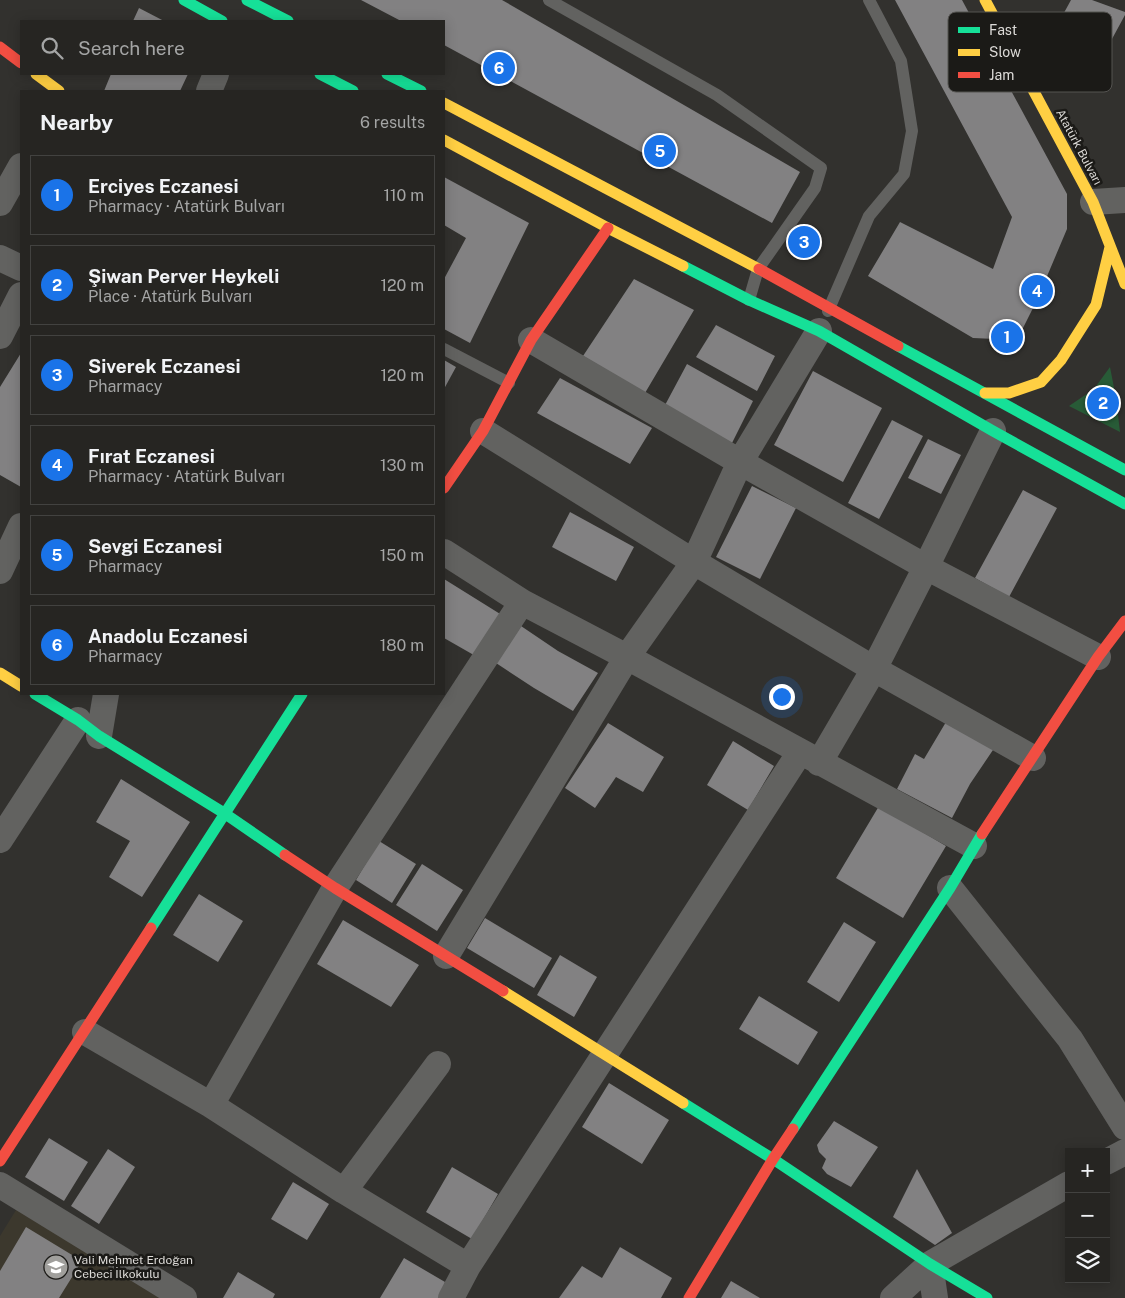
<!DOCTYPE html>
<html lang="en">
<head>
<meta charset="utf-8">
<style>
	body { margin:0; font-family:"Public Sans",sans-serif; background:#2e2d2a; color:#f1f3f6 }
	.controls { position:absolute; right:15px; bottom:15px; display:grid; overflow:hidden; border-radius:0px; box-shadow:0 2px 12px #0003 }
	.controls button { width:45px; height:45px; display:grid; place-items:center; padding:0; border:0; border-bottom:1px solid #424240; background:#262522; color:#f1f3f6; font:25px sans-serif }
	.you { position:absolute; left:781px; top:696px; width:18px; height:18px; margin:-12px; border:4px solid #fff; border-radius:50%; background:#1a73e8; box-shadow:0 0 0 8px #1a73e833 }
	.badge { display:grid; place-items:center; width:32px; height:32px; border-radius:50%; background:#1a73e8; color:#fff; font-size:16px; font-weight:700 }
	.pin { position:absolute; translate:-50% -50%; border:2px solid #fff; box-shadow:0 1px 5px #0006 }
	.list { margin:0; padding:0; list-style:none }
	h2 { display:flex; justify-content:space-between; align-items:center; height:65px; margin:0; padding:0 20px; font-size:21px }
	h2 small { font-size:16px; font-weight:400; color:#a4a5a5 }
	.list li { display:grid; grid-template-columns:32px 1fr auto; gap:15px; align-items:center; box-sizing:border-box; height:80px; margin:0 10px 10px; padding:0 10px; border:1px solid #424240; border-radius:0px }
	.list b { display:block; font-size:19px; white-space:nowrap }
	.list p { margin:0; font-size:16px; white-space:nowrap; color:#a4a5a5 }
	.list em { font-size:16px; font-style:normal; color:#a4a5a5 }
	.icon { flex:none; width:28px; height:28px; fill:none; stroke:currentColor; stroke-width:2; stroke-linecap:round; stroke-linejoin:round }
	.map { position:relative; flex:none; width:1125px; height:1298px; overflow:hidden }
	.search { position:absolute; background:#262522; box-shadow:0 2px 12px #0003; left:20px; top:20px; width:425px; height:55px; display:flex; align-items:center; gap:12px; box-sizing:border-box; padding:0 18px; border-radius:0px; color:#a4a5a5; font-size:19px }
	.panel { position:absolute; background:#262522; box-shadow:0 2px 12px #0003; left:20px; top:90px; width:425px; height:605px; border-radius:0px }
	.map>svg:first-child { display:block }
</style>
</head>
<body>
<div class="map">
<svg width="1125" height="1298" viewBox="0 0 1125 1298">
	<rect width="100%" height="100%" fill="#32312e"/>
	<!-- built -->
	<path fill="#3c382d" d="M16 1210 164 1298H0V1236Z"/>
	<!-- green -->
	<path fill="#285b37" d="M1110 367 1116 398 1120 432 1069 406 1094 389Z"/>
	<!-- building -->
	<path fill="#828182" d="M361 0H502L800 172 772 223 444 45V21H401Z
		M895 0H962L1067 194V229L1037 300 1017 340 973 338 868 276 900 222 993 269 1012 217Z
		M1071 0H1092L1125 12V15L1106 50 1089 51 1075 57 1065 50 1057 40 1054 31Z
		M139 8 164 21H133Z
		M111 74H188L180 91H104Z
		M444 177 529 223 470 343 444 329V279L466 238 444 225Z
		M634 279 694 310 645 393 583 356Z
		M716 325 775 356 757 391 696 357Z
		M21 353V487L0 475V387Z
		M444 360 456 367 444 389Z
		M687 364 753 401 732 443 664 407Z
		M813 371 882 408 843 482 774 445Z
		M560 378 652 428 630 464 537 413Z
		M892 420 923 436 879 519 848 503Z
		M928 439 961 455 941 494 908 478Z
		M752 486 796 508 760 579 716 557Z
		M1023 490 1057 508 1009 597 975 578Z
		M570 512 634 547 616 581 552 547Z
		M444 579 505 617 479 658 444 638Z
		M521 626 558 651 598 673 573 711 534 688 496 663Z
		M946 722 995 747 970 784 952 818 897 789 915 754 924 759Z
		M608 723 664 757 643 792 616 777 595 808 565 788Z
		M733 741 774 766 748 810 707 785Z
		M121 779 190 822 142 897 109 877 130 841 96 822Z
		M879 806 946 846 903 918 836 878Z
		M379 841 416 864 392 903 356 880Z
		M422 864 463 890 437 931 396 905Z
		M199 894 243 921 218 962 173 935Z
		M485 918 552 958 534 988 467 948Z
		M343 920 419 965 391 1007 317 964Z
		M844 922 876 942 839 1002 807 982Z
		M560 955 597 977 574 1017 537 995Z
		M759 996 818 1032 798 1065 739 1029Z
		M609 1083 669 1120 642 1164 582 1127Z
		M834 1121 878 1147 851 1187 827 1174 822 1168 826 1159 819 1152 817 1145Z
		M49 1138 88 1162 64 1201 25 1177Z
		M108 1149 135 1167 99 1224 71 1206Z
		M452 1167 498 1194 472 1239 426 1212Z
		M917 1169 952 1233 935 1245 893 1217Z
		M293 1182 329 1204 307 1240 271 1219Z
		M26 1227 82 1261 59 1298H0V1271Z
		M620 1247 672 1278 661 1298H559L582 1266 602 1278Z
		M404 1258 445 1282 442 1292 438 1298H380Z
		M238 1272 275 1294 273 1298H223Z
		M731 1281 760 1298H721Z"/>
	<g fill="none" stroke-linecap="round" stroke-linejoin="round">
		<!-- lane -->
		<path stroke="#626260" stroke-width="12" d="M549 0 717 95 821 168 815 188 758 269 749 300
			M828 311 869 216 904 174 912 131 901 61 869 0
			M444 349 509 383"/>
		<!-- street -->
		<path stroke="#626260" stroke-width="26" d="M209 91 216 74
			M1093 202 1125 200
			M0 203 21 166
			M0 258 21 268
			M0 336 21 295
			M531 340 740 462 926 567 1098 657
			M483 431 694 562 874 669 1033 758
			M444 552 522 602 627 657 974 846
			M0 571 21 526
			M99 736 106 694
			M819 763 874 669 926 567 993 431
			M0 840 78 720
			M950 888 1070 1039 1125 1127
			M446 956 627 657 694 562 740 462 819 331
			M85 1032 211 1105 344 1191 468 1266
			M211 1105 335 888 522 602
			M1106 1162 1125 1152
			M0 1185 184 1298
			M344 1191 438 1064
			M930 1264 935 1298
			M451 1298 468 1266 800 752
			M893 1298 930 1264 1069 1184"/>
		<!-- fast -->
		<path stroke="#16e098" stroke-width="11" d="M184 0 222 21
			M247 0 288 21
			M320 74 353 91
			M387 74 421 91
			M683 266 749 300 819 331 993 431 1125 504
			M898 346 1125 470
			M35 694 78 720 99 736 224 813 285 855
			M151 928 302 694
			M683 1103 773 1159 930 1264 987 1298
			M793 1129 950 888 982 834"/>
		<!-- slow -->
		<path stroke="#ffcf43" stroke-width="11" d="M985 0 1093 202 1125 284
			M36 74 59 91
			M444 103 759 269
			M444 140 608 228 683 266
			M985 393H1009L1041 382 1061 360 1096 305 1110 247
			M0 673 21 686
			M503 991 683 1103"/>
		<!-- jam -->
		<path stroke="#f24e42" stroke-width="11" d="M0 47 21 63
			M759 269 898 346
			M444 488 483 431 531 340 608 228
			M982 834 1098 657 1125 621
			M285 855 335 888 503 991
			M0 1161 151 928
			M689 1298 773 1159 793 1129"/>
	</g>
	<!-- icons -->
	<defs>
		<symbol id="school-disc" viewBox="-11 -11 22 22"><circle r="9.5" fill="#a09f9c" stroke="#1b1a17"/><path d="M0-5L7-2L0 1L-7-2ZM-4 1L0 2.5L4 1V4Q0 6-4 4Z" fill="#fff"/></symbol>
	</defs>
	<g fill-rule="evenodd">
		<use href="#school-disc" x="42" y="1253" width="28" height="28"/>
	</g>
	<g text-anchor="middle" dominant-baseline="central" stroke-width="5" stroke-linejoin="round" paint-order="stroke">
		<!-- street labels -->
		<g font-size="12" fill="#dcdad7" stroke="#1b1a17">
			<text transform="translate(1079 147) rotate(62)">Atatürk Bulvarı</text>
		</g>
		<!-- poi labels -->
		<g font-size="12" fill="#dcdad7" stroke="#1b1a17" text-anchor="start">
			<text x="74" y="1260">Vali Mehmet Erdoğan<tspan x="74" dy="14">Cebeci İlkokulu</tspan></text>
		</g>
	</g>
	<!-- legend -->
	<rect x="948" y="12" width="164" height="80" rx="8" fill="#1b1a17" stroke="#555451" stroke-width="1"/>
	<rect x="958" y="27" width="22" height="6" fill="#16e098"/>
	<rect x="958" y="49" width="22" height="7" fill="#ffcf43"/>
	<rect x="958" y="72" width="22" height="6" fill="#f24e42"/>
	<g font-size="14" fill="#dcdad7">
		<text x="989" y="35">Fast</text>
		<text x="989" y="57">Slow</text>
		<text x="989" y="80">Jam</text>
	</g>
</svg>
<div class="controls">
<button>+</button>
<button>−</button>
<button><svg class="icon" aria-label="layers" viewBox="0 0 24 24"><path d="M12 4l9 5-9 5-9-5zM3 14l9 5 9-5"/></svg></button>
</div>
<div class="you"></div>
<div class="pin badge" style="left:1007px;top:337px">1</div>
<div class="pin badge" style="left:1103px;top:403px">2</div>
<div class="pin badge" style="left:804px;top:242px">3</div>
<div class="pin badge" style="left:1037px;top:291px">4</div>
<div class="pin badge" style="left:660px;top:151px">5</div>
<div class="pin badge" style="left:499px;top:68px">6</div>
<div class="search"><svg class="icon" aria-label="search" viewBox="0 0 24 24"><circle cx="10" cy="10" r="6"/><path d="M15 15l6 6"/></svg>Search here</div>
<section class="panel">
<h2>Nearby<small>6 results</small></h2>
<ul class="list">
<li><span class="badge">1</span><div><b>Erciyes Eczanesi</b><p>Pharmacy · Atatürk Bulvarı</p></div><em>110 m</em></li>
<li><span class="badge">2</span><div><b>Şiwan Perver Heykeli</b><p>Place · Atatürk Bulvarı</p></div><em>120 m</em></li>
<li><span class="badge">3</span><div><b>Siverek Eczanesi</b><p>Pharmacy</p></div><em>120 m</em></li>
<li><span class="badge">4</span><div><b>Fırat Eczanesi</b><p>Pharmacy · Atatürk Bulvarı</p></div><em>130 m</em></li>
<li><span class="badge">5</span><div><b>Sevgi Eczanesi</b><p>Pharmacy</p></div><em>150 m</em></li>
<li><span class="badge">6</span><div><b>Anadolu Eczanesi</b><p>Pharmacy</p></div><em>180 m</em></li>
</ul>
</section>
</div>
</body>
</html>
